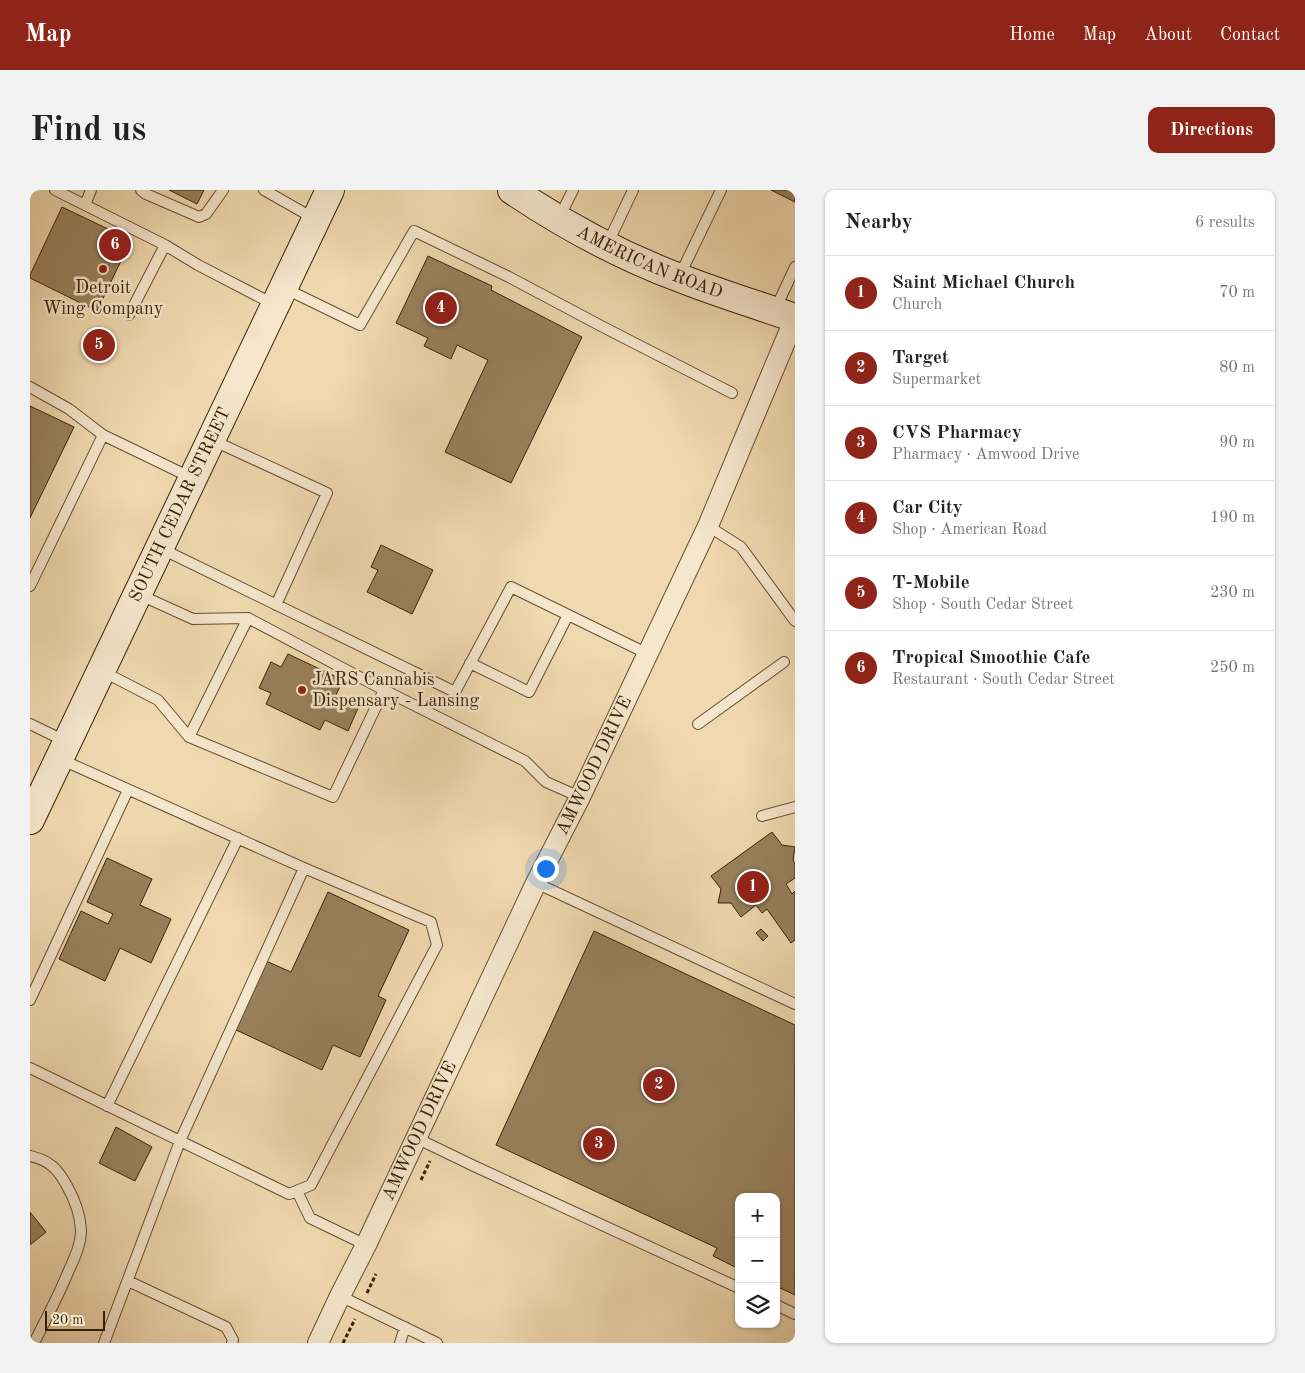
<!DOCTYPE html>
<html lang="en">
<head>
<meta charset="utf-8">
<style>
	body { margin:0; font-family:"Old Standard TT",serif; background:#f2f2f2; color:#222 }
	.controls { position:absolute; right:15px; bottom:15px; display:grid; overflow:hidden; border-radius:10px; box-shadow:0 1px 4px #0004 }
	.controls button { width:45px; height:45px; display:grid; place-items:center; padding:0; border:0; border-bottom:1px solid #e0e0e0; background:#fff; color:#222; font:25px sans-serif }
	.scale { position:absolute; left:15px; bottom:12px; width:60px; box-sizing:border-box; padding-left:5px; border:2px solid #392104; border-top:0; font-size:14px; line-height:18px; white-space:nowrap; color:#392104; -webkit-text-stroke:4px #f5e6cc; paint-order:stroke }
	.you { position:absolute; left:515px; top:678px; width:18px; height:18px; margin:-12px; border:4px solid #fff; border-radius:50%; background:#1a73e8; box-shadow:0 0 0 8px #1a73e833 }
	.badge { display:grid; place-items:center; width:32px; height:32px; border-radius:50%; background:#8f2418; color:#fff; font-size:16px; font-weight:700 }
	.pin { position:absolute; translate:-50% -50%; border:2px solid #fff; box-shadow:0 1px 5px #0006 }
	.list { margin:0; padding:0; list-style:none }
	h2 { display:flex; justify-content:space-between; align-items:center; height:65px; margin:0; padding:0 20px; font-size:21px }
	h2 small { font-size:16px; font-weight:400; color:#767676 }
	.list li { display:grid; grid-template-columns:32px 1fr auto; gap:15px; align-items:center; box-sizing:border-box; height:75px; padding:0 20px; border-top:1px solid #e0e0e0 }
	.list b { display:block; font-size:19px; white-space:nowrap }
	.list p { margin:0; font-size:16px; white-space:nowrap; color:#767676 }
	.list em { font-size:16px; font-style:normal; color:#767676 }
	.icon { flex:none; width:28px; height:28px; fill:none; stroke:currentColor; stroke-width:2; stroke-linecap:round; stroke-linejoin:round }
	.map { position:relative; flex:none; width:765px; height:1153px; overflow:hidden; border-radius:10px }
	header { display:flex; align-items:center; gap:30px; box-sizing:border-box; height:70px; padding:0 25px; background:#8f2418; color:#fff }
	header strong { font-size:24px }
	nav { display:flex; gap:28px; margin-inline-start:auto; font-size:18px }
	.intro { display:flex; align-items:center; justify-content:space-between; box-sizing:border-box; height:120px; padding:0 30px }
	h1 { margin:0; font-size:35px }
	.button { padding:12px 22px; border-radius:10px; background:#8f2418; color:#fff; font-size:18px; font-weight:700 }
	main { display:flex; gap:30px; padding:0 30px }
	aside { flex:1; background:#fff; border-radius:10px; box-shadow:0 1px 4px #0004 }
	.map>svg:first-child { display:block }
</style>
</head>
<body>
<header>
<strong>Map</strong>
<nav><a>Home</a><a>Map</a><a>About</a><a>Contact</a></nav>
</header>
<div class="intro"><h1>Find us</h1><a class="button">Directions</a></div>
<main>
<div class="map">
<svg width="765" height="1153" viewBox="0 0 765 1153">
	<rect width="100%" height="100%" fill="#f0d9b0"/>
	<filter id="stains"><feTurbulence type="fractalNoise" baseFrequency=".004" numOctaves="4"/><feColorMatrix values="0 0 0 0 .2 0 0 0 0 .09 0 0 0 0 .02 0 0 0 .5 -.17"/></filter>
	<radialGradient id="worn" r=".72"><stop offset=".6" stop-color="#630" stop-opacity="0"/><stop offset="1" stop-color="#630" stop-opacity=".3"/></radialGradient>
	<!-- building -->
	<path fill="#98815d" stroke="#392104" d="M139 0H174L167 14Z
		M741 0H765V12Z
		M32 17 101 50 67 121 0 88V85Z
		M398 66 462 96 461 100 552 147 481 293 415 262 458 170 427 155 421 169 394 156 398 148 366 133Z
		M0 216 44 237 0 328Z
		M351 355 403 380 382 424 337 402 348 380 341 377Z
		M258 464 313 490 306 505 329 516 318 541 295 530 290 540 236 514 241 503 229 498 241 472 251 477Z
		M742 642 752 655 765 657 763 670 765 674V688L756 694 762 704 765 701V750L761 753 737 719 732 723 726 715 711 727 701 713H688L691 699 681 686Z
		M77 668 122 689 110 715 141 729 121 773 90 758 75 791 29 769 51 721 78 734 83 724 57 712Z
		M298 702 379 740 348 806 356 810 330 867 303 855 292 880 204 839 236 771 261 782Z
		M731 739 738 746 733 751 726 743Z
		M564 741 765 835V1105L746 1096V1007H709V1079L683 1066 687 1058 466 955Z
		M86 937 122 957 105 991 69 973Z
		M0 1022 16 1042 0 1055Z"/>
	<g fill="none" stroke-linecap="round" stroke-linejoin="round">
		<defs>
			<path id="lane" d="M25 0 135 55 168 75 245 115
				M111 0 116 4 169 27 176 24 193 0
				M234 0 285 29
				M55 15 61 0
				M529 28 543 0
				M577 55 603 0
				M649 87 691 0
				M254 98 330 135 384 41 479 87 575 138 702 203
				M745 120 765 77
				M99 125 135 55
				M0 197 39 219 73 245 162 288
				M182 250 297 303 246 415
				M678 336 711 357 765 431
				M130 358 425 502 481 397 618 464
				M0 396 73 245
				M108 404 163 429 218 428 354 500 495 571 516 592 550 607
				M440 473 499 502 538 425
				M72 481 128 510 159 547 303 607 354 500
				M0 534 37 552
				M668 534 754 472
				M159 547 218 428
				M732 626 765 617
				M506 693 765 814
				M0 810 98 600
				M0 878 259 1004 281 995 407 755 401 732 274 678 30 569
				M77 916 208 648
				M386 948 444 976 709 1098
				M0 966C19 970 28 979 37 996 45 1010 50 1023 51 1040 51 1054 45 1067 39 1080 29 1105 16 1129 4 1153
				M267 1001 280 1028 336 1055
				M98 1091 196 1137 203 1150 202 1153
				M310 1106 407 1153
				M746 1115 765 1124
				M74 1153 150 951 274 678
				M370 1153 375 1137"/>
			<g id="street">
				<path id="s1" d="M288 1153 310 1106 336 1055 506 693 550 607 678 336 765 128"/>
			</g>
			<g id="secondary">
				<path id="s2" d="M482 0C534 35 591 66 650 88 688 103 727 115 765 128"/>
				<path id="s3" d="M0 630 300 0"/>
			</g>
		</defs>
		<!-- lane casing -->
		<use href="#lane" stroke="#674f2f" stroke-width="12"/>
		<!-- street casing -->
		<use href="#street" stroke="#674f2f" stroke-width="22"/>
		<!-- secondary casing -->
		<use href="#secondary" stroke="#392104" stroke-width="30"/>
		<!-- path -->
		<path stroke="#392104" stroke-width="3" stroke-dasharray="4 2.5" stroke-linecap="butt" d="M391 990 400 971
			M337 1103 346 1084
			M313 1153 325 1129"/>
		<!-- lane -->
		<use href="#lane" stroke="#f5e6cc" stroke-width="10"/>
		<!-- street -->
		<use href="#street" stroke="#f5e6cc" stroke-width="20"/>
		<!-- secondary -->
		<use href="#secondary" stroke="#f5e6cc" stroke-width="28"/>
	</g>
	<!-- markers -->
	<g fill="#8f2418" stroke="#f5e6cc" stroke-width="2">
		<circle cx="73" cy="79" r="5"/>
		<circle cx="272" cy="500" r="5"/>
	</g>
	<g text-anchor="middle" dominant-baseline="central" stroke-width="5" stroke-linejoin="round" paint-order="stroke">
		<!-- street labels -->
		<g font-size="18" fill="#392104" stroke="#f5e6cc">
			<text stroke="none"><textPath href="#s2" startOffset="156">AMERICAN ROAD</textPath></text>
			<text stroke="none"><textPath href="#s3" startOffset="349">SOUTH CEDAR STREET</textPath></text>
			<text stroke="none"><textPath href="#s1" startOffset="640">AMWOOD DRIVE</textPath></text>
			<text stroke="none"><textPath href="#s1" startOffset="235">AMWOOD DRIVE</textPath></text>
		</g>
		<!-- poi labels -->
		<g font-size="18" fill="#392104" stroke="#f5e6cc">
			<text x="73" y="98">Detroit<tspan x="73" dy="21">Wing Company</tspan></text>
			<text x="282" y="490" text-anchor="start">JARS Cannabis<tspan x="282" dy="21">Dispensary - Lansing</tspan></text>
		</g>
	</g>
	<rect width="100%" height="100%" filter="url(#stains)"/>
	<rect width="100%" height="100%" fill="url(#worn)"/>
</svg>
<div class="controls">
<button>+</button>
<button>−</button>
<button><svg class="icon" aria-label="layers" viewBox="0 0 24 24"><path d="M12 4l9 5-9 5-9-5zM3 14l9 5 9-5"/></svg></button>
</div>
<div class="scale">20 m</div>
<div class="you"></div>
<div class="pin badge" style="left:723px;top:697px">1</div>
<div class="pin badge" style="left:629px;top:895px">2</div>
<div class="pin badge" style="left:569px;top:954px">3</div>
<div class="pin badge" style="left:411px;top:118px">4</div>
<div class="pin badge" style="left:69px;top:155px">5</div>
<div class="pin badge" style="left:85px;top:55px">6</div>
</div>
<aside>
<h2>Nearby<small>6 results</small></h2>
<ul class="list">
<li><span class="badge">1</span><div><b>Saint Michael Church</b><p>Church</p></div><em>70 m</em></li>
<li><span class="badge">2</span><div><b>Target</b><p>Supermarket</p></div><em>80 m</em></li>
<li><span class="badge">3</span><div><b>CVS Pharmacy</b><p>Pharmacy · Amwood Drive</p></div><em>90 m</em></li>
<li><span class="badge">4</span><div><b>Car City</b><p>Shop · American Road</p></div><em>190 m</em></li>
<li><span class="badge">5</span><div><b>T-Mobile</b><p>Shop · South Cedar Street</p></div><em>230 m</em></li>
<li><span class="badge">6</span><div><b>Tropical Smoothie Cafe</b><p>Restaurant · South Cedar Street</p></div><em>250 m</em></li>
</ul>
</aside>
</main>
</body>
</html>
